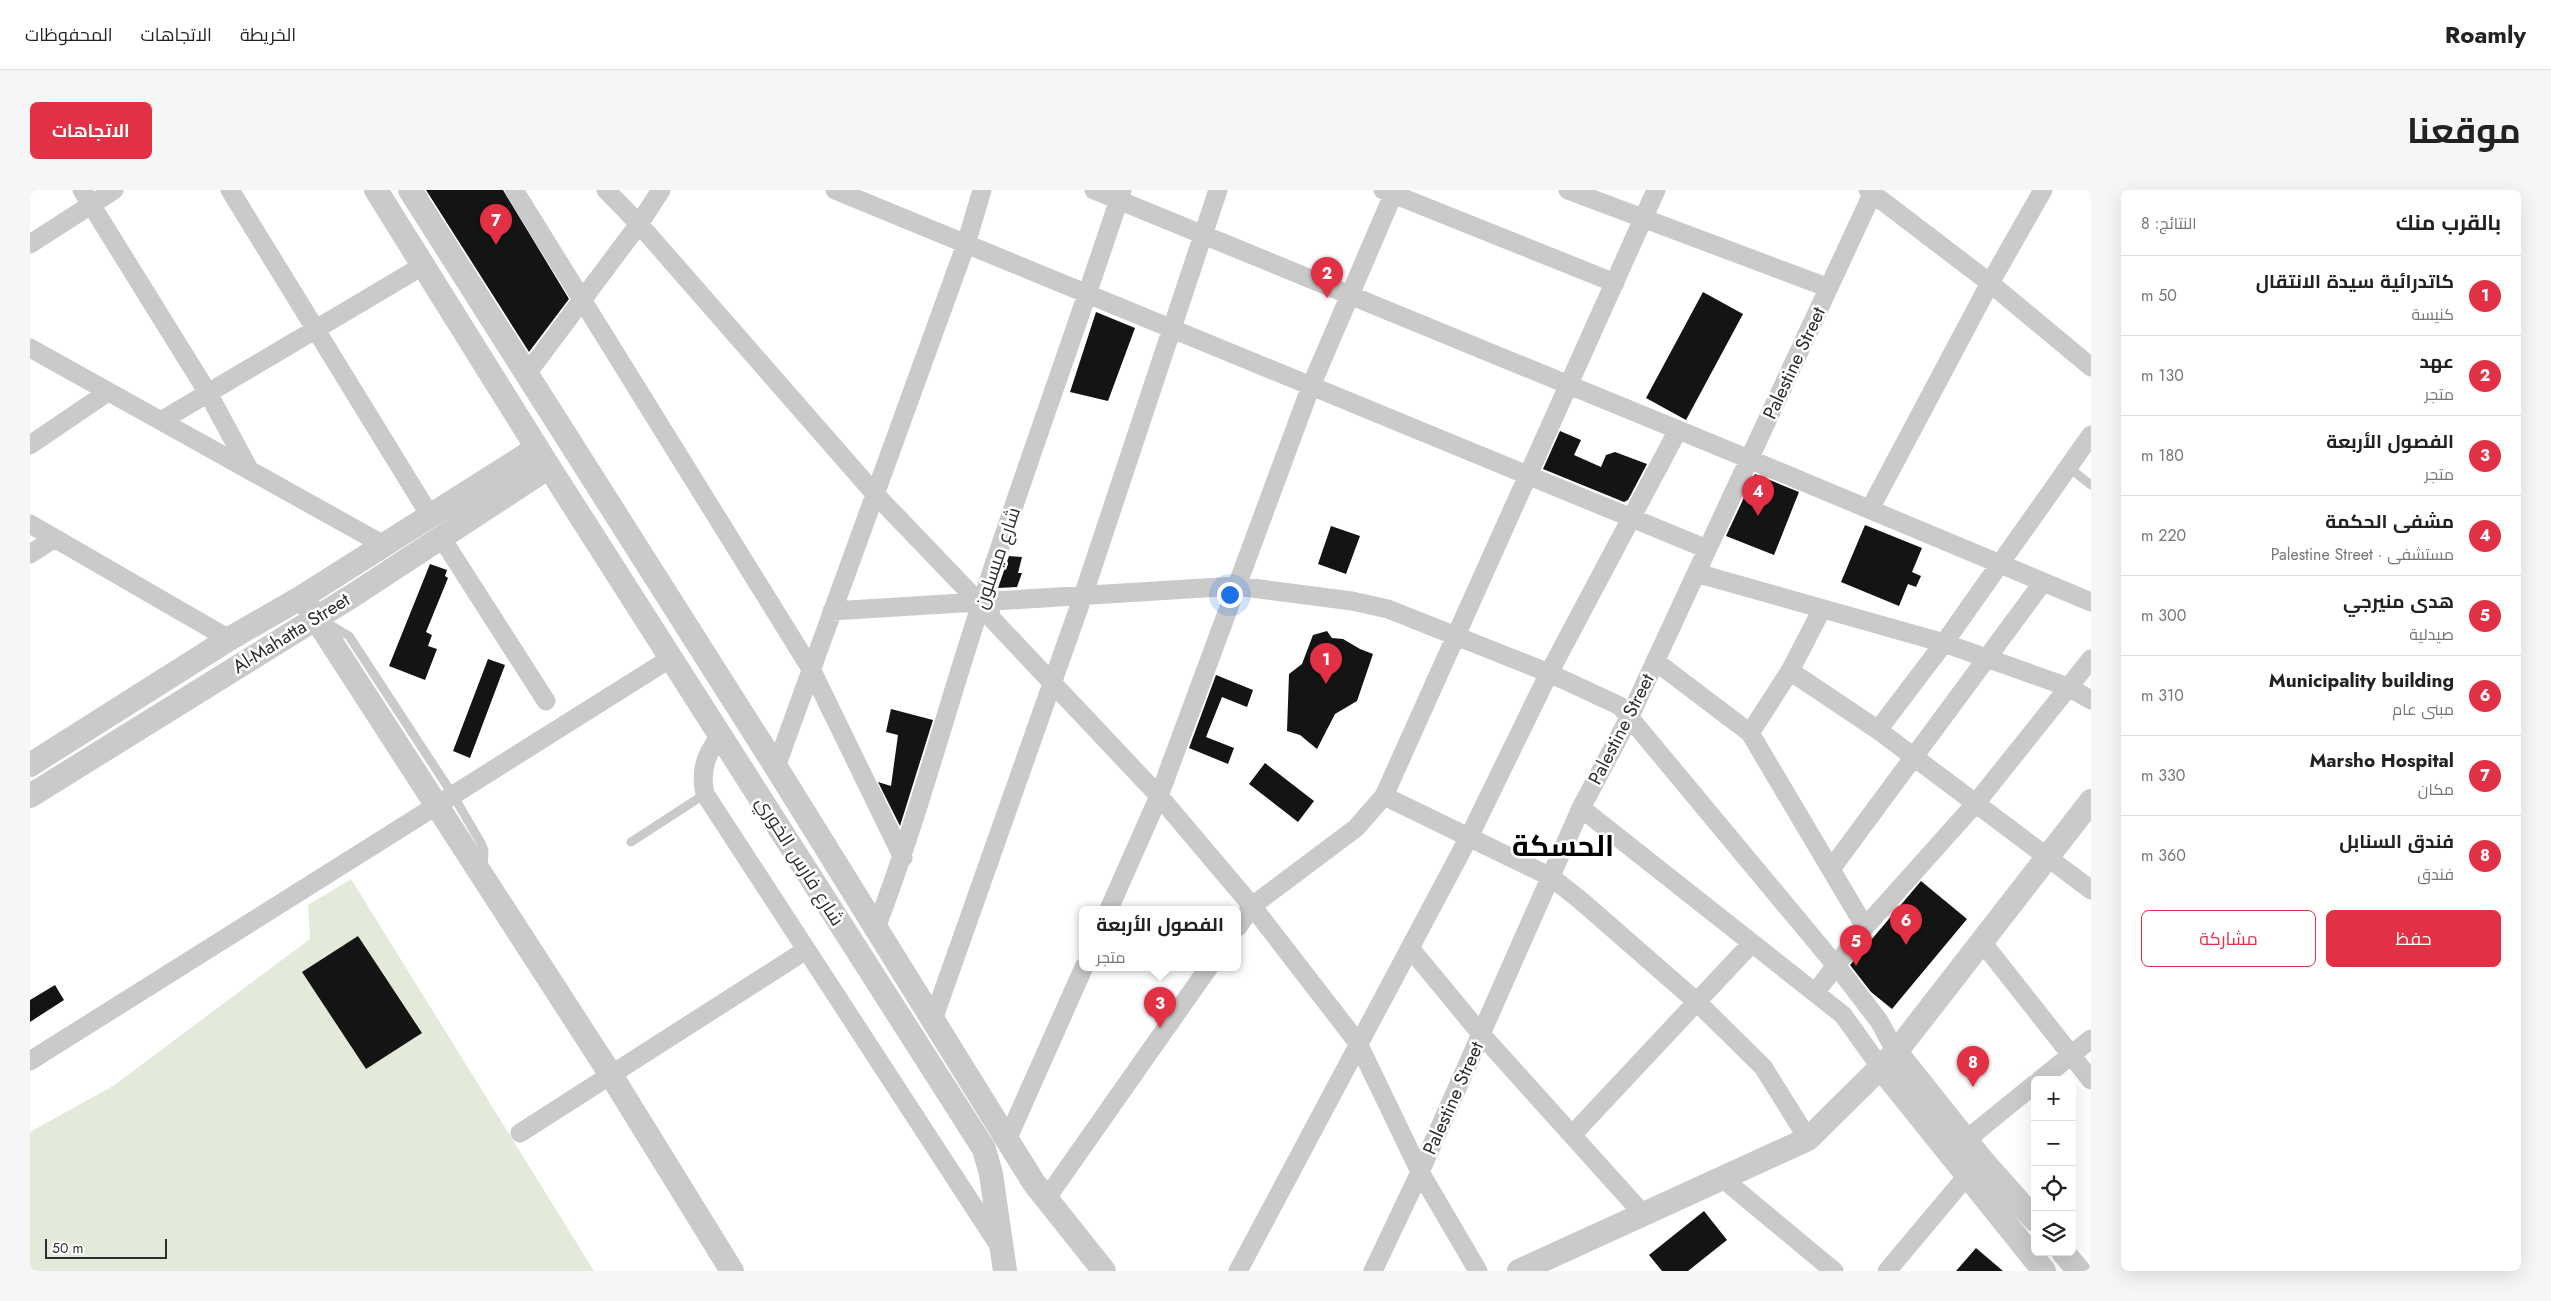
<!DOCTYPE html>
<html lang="ar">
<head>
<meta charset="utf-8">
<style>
	body { margin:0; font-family:Jost,Cairo,sans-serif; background:#f6f6f6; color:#222; direction:rtl }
	.controls { position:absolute; right:15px; bottom:15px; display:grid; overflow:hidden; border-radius:8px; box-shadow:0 5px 20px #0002 }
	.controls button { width:45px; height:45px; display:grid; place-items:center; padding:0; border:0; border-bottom:1px solid #e0e0e0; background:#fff; color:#222; font:25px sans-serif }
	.scale { position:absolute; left:15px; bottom:12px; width:122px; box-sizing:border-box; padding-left:5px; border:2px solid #2d2d2d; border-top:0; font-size:14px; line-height:18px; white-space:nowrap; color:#2d2d2d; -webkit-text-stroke:4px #fff; paint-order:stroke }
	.you { position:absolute; left:1199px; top:404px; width:18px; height:18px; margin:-12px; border:4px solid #fff; border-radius:50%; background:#1a73e8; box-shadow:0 0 0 8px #1a73e833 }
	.badge { display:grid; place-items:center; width:32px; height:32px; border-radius:50%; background:#e23045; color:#fff; font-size:16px; font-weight:700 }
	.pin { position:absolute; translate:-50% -41px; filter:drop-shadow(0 1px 2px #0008) }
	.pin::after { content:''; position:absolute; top:26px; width:18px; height:15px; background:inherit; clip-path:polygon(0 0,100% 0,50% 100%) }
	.popup { position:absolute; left:1049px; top:716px; width:162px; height:65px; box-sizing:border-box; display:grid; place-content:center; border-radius:8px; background:#fff; filter:drop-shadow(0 1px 4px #0005); font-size:16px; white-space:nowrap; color:#767676 }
	.popup b { font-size:19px; color:#222 }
	.popup::after { content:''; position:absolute; left:50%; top:100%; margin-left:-10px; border:10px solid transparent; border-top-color:#fff }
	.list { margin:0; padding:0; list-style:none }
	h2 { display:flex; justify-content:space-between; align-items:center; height:65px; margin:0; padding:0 20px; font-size:21px }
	h2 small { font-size:16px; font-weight:400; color:#767676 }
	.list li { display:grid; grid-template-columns:32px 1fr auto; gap:15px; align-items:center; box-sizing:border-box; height:80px; padding:0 20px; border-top:1px solid #e0e0e0 }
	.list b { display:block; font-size:19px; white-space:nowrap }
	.list p { margin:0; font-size:16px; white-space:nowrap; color:#767676 }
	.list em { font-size:16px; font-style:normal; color:#767676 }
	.actions { display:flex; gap:10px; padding:15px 20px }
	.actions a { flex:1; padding:11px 0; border:1px solid #e23045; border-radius:8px; text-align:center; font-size:18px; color:#e23045 }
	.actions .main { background:#e23045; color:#fff }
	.icon { flex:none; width:28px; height:28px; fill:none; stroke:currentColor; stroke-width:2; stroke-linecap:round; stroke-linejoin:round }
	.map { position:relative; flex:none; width:2061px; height:1081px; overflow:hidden; direction:ltr; border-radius:8px }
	header { display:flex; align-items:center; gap:30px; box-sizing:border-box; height:70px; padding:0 25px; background:#fff; border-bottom:1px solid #e0e0e0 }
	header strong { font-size:24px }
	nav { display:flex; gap:28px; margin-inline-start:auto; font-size:18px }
	.intro { display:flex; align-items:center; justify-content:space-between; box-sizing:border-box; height:120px; padding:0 30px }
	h1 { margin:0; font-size:35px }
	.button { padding:12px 22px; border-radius:8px; background:#e23045; color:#fff; font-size:18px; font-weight:700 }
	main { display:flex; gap:30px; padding:0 30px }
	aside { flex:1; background:#fff; border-radius:8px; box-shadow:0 5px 20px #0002 }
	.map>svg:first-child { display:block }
</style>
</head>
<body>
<header>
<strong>Roamly</strong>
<nav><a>الخريطة</a><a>الاتجاهات</a><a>المحفوظات</a></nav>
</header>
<div class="intro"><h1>موقعنا</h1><a class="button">الاتجاهات</a></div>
<main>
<aside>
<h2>بالقرب منك<small>النتائج: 8</small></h2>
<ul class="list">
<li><span class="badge">1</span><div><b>كاتدرائية سيدة الانتقال</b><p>كنيسة</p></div><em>50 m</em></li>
<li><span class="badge">2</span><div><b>عهد</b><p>متجر</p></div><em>130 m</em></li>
<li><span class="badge">3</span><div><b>الفصول الأربعة</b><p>متجر</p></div><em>180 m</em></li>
<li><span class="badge">4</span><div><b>مشفى الحكمة</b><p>مستشفى · Palestine Street</p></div><em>220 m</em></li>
<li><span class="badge">5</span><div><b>هدى منيرجي</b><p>صيدلية</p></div><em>300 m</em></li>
<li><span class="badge">6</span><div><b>Municipality building</b><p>مبنى عام</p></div><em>310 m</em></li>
<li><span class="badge">7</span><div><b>Marsho Hospital</b><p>مكان</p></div><em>330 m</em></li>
<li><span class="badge">8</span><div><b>فندق السنابل</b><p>فندق</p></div><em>360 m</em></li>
</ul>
<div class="actions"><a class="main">حفظ</a><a>مشاركة</a></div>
</aside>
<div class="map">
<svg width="2061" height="1081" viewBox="0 0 2061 1081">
	<rect width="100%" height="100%" fill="#fff"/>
	<!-- green -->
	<path fill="#e3eada" d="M321 689 564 1081H0V942L83 896 280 749 278 715Z"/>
	<!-- building -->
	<path fill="#141414" d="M396 0H473L539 109 499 162Z
		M1673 102 1713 124 1656 230 1616 208Z
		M1066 122 1105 138 1078 211 1040 202Z
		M1530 241 1551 250 1544 265 1571 277 1576 265 1585 262 1617 274 1598 310 1594 312 1513 279Z
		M1725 284 1769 302 1744 365 1696 346Z
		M1835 335 1892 358 1882 382 1891 386 1886 397 1878 394 1869 416 1811 392Z
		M1301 336 1330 346 1316 384 1288 374Z
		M979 366 992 367 988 383H992L987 397 968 398Z
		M400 374 417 380 415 386 418 388 396 442 402 445 398 456 407 459 395 490 359 476Z
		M1297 441 1302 448 1313 449 1330 459 1343 464 1327 511 1305 524 1287 559 1270 545 1257 541 1259 484 1272 474 1283 445Z
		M458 469 475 475 440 568 423 561Z
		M1186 485 1223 500 1217 517 1192 507 1176 547 1204 558 1198 574 1159 558Z
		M861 519 903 530 870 636 848 592 861 596 868 545 856 542Z
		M1235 573 1284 611 1268 632 1219 594Z
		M1891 691 1937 729 1862 819 1841 802 1820 775Z
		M328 746 392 843 336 879 272 782Z
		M25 795 34 810 0 832V810Z
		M1674 1021 1697 1050 1658 1081H1632L1619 1065Z
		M1946 1058 1973 1081H1926Z"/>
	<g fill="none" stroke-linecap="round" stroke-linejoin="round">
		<!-- service -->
		<path stroke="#cacaca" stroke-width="9" d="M2038 277 2061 295
			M294 431 319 446 423 605 451 653 454 660 453 679
			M601 652 675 604"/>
		<!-- minor -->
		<path stroke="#cacaca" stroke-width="19" d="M52 0 178 203 220 281
			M200 0 399 324
			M484 0 781 479 873 668
			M576 0 609 34 845 304 940 403 942 412
			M805 0 1677 359
			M1064 0 1719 269 2061 412
			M1353 0 1585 93
			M1538 0 1799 98
			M1838 0 1960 93 2061 177
			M0 54 84 0
			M0 158 352 354
			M496 185 609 34 631 0
			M131 231 394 75
			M0 255 78 202
			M1840 319 1960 93 2013 0
			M0 334 199 449
			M411 347 516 511
			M0 364 25 348
			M1666 383 1914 453 2038 497 2061 510
			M962 411 960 424 963 430 1129 606 1222 716 1328 853 1390 982 1448 1081
			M802 421 1206 396 1322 411 1358 419 1519 483 1590 516 1813 784 1849 831 1866 862
			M1625 471 1720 543 1835 737
			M1760 481 1848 540 2061 700
			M1848 540 1914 453 2061 245
			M1720 543 1760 481 1792 419
			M691 546C675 563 670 582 675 604L970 1057
			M746 577 936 54 952 0
			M1354 606 1521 687 1549 709 1667 812 1733 877 1778 949
			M1551 618 1813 825 1851 878
			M1801 679 2013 392
			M1079 719 1129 606 1281 196 1365 0
			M1208 737 1222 716 1326 638 1354 606 1626 0
			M846 738C887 631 916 520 952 411 997 273 1047 138 1092 0
			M1952 752 2061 890
			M1380 758 1451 844 1613 1024
			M1785 803 1835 737 1946 613 2061 469
			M903 830 1053 406 1188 0
			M0 871 641 468
			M2010 890 2061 849
			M490 943 776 760
			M1542 945 1722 753
			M977 950 1054 777
			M1936 950 2005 894
			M1692 988 1804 1081
			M1016 1009 1179 777
			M1208 1081 1439 647 1519 483 1648 240
			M1343 1081 1390 982 1551 618 1599 528 1844 0
			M1857 1081 1946 975"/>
		<!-- tertiary -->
		<path stroke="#cacaca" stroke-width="24" d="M346 0 519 277 954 959 961 984 975 1081
			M380 0 746 577 1004 993 1074 1081
			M272 407 581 885 702 1081
			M0 575 199 449 272 407 507 258
			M0 606 322 406 519 277
			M1866 862 1951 969 2005 1030
			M1851 878 2014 1081
			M2033 1062 2049 1081
			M1489 1081 1778 949 1866 862 2061 611"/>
	</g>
	<g text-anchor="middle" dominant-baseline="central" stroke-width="5" stroke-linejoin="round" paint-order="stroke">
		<!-- street labels -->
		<g font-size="19" fill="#2d2d2d" stroke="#fff">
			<text transform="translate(1764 173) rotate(-65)">Palestine Street</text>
			<text transform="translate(967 368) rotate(-71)">شارع ميسلون</text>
			<text transform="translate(261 443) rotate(-32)">Al-Mahatta Street</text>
			<text transform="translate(1591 539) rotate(-63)">Palestine Street</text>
			<text transform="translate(770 671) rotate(58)">شارع فارس الخوري</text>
			<text transform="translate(1423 908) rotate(-66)">Palestine Street</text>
		</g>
		<!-- town labels -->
		<g font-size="29" font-weight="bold" fill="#000" stroke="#fff">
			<text x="1533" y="656">الحسكة</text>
		</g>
	</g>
</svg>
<div class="controls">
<button>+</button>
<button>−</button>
<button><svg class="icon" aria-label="locate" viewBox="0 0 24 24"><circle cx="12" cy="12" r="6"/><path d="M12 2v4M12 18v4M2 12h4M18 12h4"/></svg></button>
<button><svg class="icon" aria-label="layers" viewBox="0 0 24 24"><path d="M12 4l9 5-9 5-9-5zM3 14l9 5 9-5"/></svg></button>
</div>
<div class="scale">50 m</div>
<div class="you"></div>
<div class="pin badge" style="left:1296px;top:494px">1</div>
<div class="pin badge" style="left:1297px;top:108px">2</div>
<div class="pin badge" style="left:1130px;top:838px">3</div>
<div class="popup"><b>الفصول الأربعة</b>متجر</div>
<div class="pin badge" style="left:1728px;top:326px">4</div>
<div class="pin badge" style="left:1826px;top:776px">5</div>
<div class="pin badge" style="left:1876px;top:755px">6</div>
<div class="pin badge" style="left:466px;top:55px">7</div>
<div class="pin badge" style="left:1943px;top:897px">8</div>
</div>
</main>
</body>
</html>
